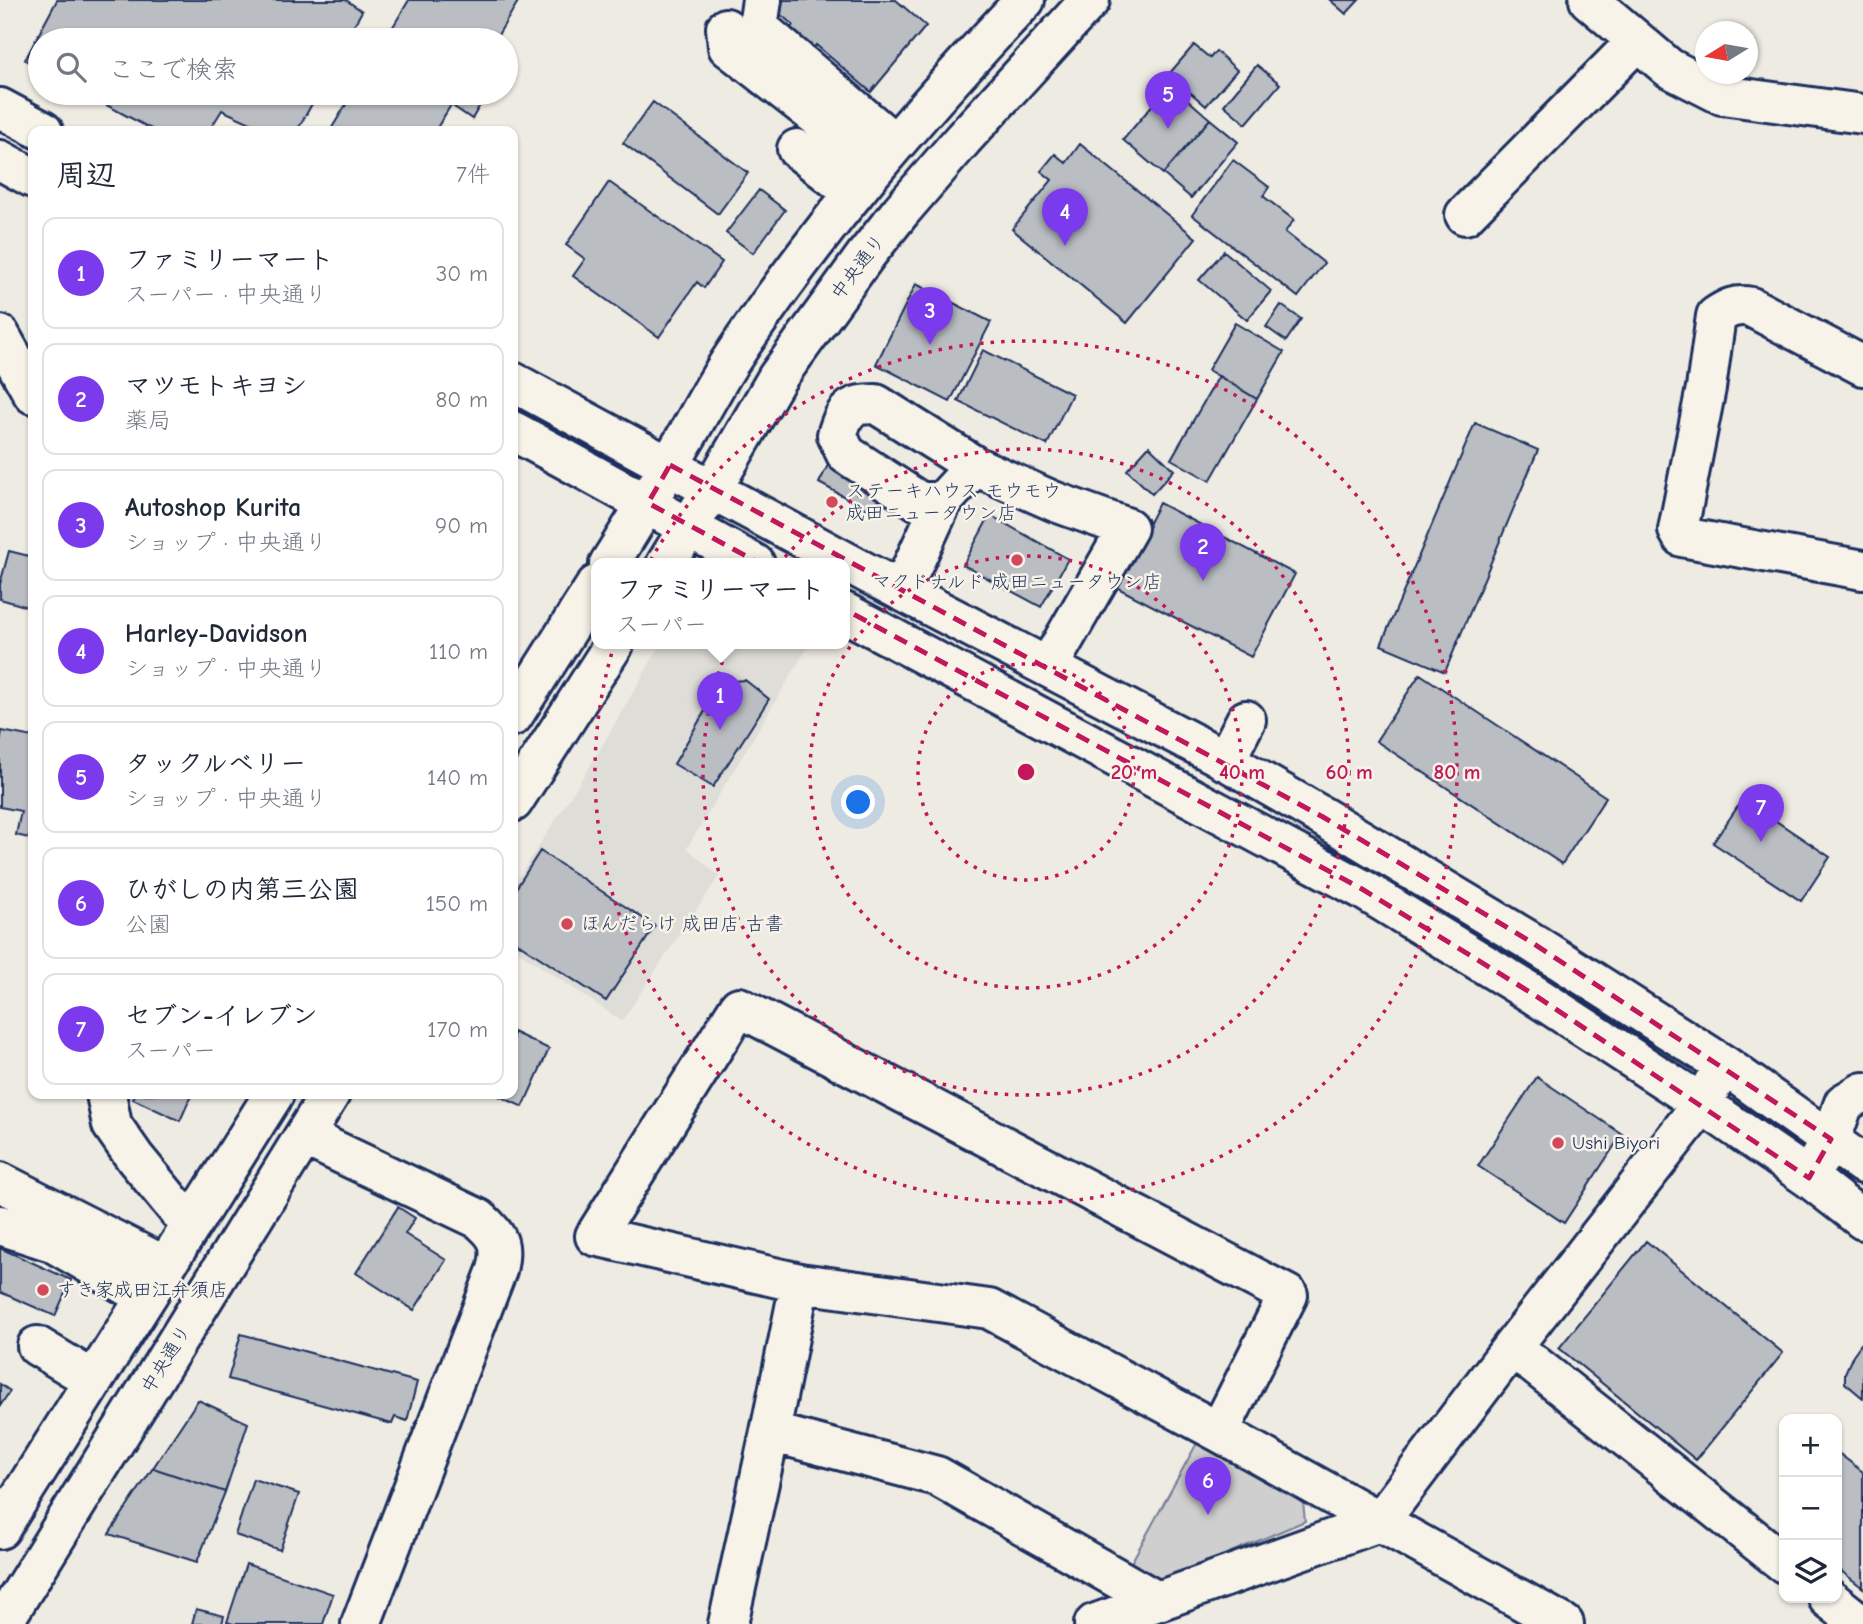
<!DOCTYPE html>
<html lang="ja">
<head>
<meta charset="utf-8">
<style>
	body { margin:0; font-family:"Comic Neue","Klee One",sans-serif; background:#f6f6f7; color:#1f2937 }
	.controls { position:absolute; right:21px; bottom:21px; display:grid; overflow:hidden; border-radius:14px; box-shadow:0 2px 5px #0004 }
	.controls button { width:63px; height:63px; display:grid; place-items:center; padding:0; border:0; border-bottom:2px solid #e0e1e3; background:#fff; color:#1f2937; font:35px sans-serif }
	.compass { position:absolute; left:1695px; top:21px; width:63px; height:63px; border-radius:50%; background:#fff; box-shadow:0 2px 5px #0004; rotate:259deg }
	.you { position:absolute; left:859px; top:803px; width:24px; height:24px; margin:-18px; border:5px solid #fff; border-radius:50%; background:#1a73e8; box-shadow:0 0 0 10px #1a73e833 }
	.badge { display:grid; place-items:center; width:46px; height:46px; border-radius:50%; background:#7c3aed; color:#fff; font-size:23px; font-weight:700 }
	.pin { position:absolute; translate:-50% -58px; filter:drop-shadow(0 2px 4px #0008) }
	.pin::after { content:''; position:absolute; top:37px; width:24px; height:21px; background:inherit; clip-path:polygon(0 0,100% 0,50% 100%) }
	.popup { position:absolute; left:591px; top:558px; width:259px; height:91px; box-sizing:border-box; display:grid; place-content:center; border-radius:14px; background:#fff; filter:drop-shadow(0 2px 5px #0005); font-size:23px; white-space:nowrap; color:#747a83 }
	.popup b { font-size:26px; color:#1f2937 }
	.popup::after { content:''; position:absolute; left:50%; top:100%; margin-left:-14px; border:14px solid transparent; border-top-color:#fff }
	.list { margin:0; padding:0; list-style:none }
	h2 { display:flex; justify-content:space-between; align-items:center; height:91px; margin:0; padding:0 28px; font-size:30px }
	h2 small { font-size:23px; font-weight:400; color:#747a83 }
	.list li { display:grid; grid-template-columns:46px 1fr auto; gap:21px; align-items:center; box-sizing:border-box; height:112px; margin:0 14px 14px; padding:0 14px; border:2px solid #e0e1e3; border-radius:14px }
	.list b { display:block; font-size:26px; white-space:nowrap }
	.list p { margin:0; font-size:23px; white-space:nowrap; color:#747a83 }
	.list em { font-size:23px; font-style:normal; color:#747a83 }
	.icon { flex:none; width:38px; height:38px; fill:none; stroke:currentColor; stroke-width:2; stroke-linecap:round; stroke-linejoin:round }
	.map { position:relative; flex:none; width:1863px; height:1624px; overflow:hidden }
	.search { position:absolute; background:#fff; box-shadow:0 2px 5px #0004; left:28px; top:28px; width:490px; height:77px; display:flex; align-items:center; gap:18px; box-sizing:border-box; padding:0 24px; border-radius:38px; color:#747a83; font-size:26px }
	.panel { position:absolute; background:#fff; box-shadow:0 2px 5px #0004; left:28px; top:126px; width:490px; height:973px; border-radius:14px }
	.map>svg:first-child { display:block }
</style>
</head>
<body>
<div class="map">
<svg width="1863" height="1624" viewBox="0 0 1863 1624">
	<rect width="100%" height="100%" fill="#eeebe2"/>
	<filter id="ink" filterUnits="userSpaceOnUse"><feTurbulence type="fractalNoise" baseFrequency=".0143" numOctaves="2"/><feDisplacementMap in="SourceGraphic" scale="14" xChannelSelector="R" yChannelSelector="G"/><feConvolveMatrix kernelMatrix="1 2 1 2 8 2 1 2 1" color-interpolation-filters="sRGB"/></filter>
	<g filter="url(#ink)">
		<!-- built -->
		<path fill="#deddd8" d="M661 644H803L808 647 687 848 719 876 622 1021 513 948V886L592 763Z"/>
		<!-- green -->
		<path fill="#cfcfcf" stroke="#757f96" stroke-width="2" d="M1197 1443 1303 1502 1305 1521 1162 1581 1131 1563Z"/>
		<!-- building -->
		<path fill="#babdc2" stroke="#1b2f5e" stroke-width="2" d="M57 0H346L362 11 346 40H40V69L25 60Z
			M409 0H519L495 40H385Z
			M784 0H896L926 26 871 92 816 45 809 53 786 34 793 25 775 10Z
			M1330 0H1359L1346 14Z
			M1194 45 1210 58 1216 51 1237 70 1206 106 1169 74Z
			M1257 65 1280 84 1246 124 1224 105Z
			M1170 84 1210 119 1163 174 1123 140Z
			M84 93H318L297 131H268L222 110 209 131H155Z
			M353 93H487L472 119 451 105 435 131H330Z
			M653 102 748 173 718 214 623 143Z
			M1210 119 1238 142 1191 198 1163 174Z
			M1080 144 1196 238 1127 323 1012 229 1052 180 1041 171 1055 154 1066 163Z
			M1233 160 1269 187 1263 196 1294 220 1285 232 1324 263 1298 297 1192 215Z
			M609 182 722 262 704 288 697 282 659 337 573 276 585 259 566 245Z
			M759 190 785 210 753 253 726 233Z
			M1224 251 1271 291 1247 320 1199 280Z
			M916 284 991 322 950 402 876 364Z
			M1281 305 1301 319 1286 341 1266 327Z
			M1235 323 1284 352 1257 399 1208 370Z
			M983 350 1072 394 1047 445 958 401Z
			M1219 376 1257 399 1210 481 1171 459Z
			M1475 423 1538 450 1445 672 1381 645Z
			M1149 446 1174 470 1152 494 1127 470Z
			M829 463 886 495 876 514 819 483Z
			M1159 503 1295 574 1251 657 1116 587Z
			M990 515 1068 559 1041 607 963 565Z
			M9 551 33 557V587L28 607 0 599V584Z
			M1420 674 1606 797 1562 864 1376 741Z
			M745 680 769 699 713 787 674 764 722 682Z
			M2 731 33 737V839L16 835 21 811 0 807V742Z
			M1743 799 1830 857 1801 901 1713 843Z
			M540 851 655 926 606 1001 513 940V893Z
			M513 1032 549 1049 523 1107 495 1094H513Z
			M1537 1077 1622 1134 1564 1223 1478 1166Z
			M135 1094H192L180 1121 133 1099Z
			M398 1207 415 1218 405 1234 446 1260 414 1310 356 1273Z
			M1646 1241 1783 1353 1696 1460 1559 1348Z
			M0 1248 71 1280 55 1316 0 1292Z
			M241 1334 417 1382 407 1421 395 1417 392 1424 228 1379Z
			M1863 1341V1398L1845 1383V1373L1853 1355Z
			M0 1384 10 1391 0 1406Z
			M198 1400 248 1423 225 1492 153 1468Z
			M1837 1452 1863 1472V1588L1837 1568Z
			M153 1468 225 1492 197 1562 109 1534Z
			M253 1479 299 1494 280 1550 235 1535Z
			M246 1564 333 1594 323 1624H233L227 1622Z
			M196 1609 224 1616 222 1624H192Z"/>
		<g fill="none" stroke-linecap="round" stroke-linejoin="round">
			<defs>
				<path id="minor" d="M762 0 758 27 895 144
					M1589 0 1669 68 1722 95 1863 114
					M726 28 728 47 878 164
					M0 108 43 131
					M797 149 854 193
					M0 160 33 178
					M1465 215 1637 41
					M0 335 33 394
					M1863 366 1751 307C1736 304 1728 308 1716 316L1706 388 1678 530 1682 537 1863 570
					M513 382 867 573 1216 755 1323 817 1528 940 1724 1065 1863 1164
					M513 431C594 474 674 520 755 564
					M975 466 1053 501 1128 528 1048 667
					M609 564C637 520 663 476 689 432 702 409 715 385 729 363 815 232 918 113 1025 0
					M666 564 713 488 777 378 866 255 901 211 963 139 1090 0
					M901 591 942 502 975 466 876 404C849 404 845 410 837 435L846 454 920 502H942
					M844 612 1362 889 1533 994 1702 1104 1809 1178 1863 1220
					M513 716 596 585
					M1225 761 1246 720
					M513 802 614 644
					M106 1094 112 1125 135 1158 191 1226
					M304 1136 479 1219C499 1236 503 1245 497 1270L361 1624
					M1818 1161 1831 1139 1844 1103 1863 1092
					M0 1182 165 1266
					M0 1225 52 1242 146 1297
					M37 1346 93 1380
					M1512 1347 1784 1563
					M770 1432 937 1476 1157 1601
					M1219 1432 1288 1295 739 1007 595 1236 800 1283 989 1309 1219 1432 1564 1624
					M0 1529 274 1094
					M1828 1598 1861 1624
					M2 1624 330 1094
					M728 1624 770 1432 800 1283
					M1094 1624 1379 1522 1512 1347 1702 1104 1714 1082"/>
			</defs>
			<!-- minor casing -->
			<use href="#minor" stroke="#1b2f5e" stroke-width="44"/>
			<!-- minor -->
			<use href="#minor" stroke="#f7f3e8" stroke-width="38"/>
		</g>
	</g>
	<!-- marked area -->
	<path fill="none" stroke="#c2185b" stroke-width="5" stroke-dasharray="14 9" stroke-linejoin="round" d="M670 465 1323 817 1528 940 1831 1139 1809 1178 1533 994 1362 889 648 503Z"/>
	<!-- distance rings -->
	<g fill="none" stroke="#c2185b" stroke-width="3.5" stroke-dasharray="3.5 7">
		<circle cx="1026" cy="772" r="108"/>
		<circle cx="1026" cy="772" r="216"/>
		<circle cx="1026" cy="772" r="323"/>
		<circle cx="1026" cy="772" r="431"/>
	</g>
	<!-- markers -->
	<g fill="#d1495b" stroke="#f7f3e8" stroke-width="2.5">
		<circle cx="832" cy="502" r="7"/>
		<circle cx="1017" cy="560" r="7"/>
		<circle cx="567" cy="924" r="7"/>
		<circle cx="1558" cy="1143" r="7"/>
		<circle cx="43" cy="1290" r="7"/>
	</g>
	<g text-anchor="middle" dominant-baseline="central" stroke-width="5" stroke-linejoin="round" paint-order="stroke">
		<!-- street labels -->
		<g font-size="19" fill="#1b2f5e" stroke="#f7f3e8">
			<text transform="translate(858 267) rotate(-53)">中央通り</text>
			<text transform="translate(166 1359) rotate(-58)">中央通り</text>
		</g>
		<!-- poi labels -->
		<g font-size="19" fill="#1b2f5e" stroke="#f7f3e8" text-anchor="start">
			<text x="846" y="491">ステーキハウス モウモウ<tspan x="846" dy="22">成田ニュータウン店</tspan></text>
			<text x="1017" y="582" text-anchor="middle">マクドナルド 成田ニュータウン店</text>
			<text x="581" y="924">ほんだらけ 成田店 古書</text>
			<text x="1572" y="1143">Ushi Biyori</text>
			<text x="57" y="1290">すき家成田江弁須店</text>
		</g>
	</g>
	<circle cx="1026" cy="772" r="10" fill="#c2185b" stroke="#f7f3e8" stroke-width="3.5"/>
	<g font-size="21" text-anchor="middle" font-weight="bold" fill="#c2185b" stroke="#f7f3e8" stroke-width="5" stroke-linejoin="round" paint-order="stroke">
		<text x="1134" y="779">20 m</text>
		<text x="1242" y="779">40 m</text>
		<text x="1349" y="779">60 m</text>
		<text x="1457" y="779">80 m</text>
	</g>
</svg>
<div class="controls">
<button>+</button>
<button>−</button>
<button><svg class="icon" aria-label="layers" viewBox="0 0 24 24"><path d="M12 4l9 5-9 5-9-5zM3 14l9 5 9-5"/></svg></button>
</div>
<svg class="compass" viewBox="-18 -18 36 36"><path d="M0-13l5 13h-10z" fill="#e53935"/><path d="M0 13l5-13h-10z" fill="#747a83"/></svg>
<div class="you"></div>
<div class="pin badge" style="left:720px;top:730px">1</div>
<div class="popup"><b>ファミリーマート</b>スーパー</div>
<div class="pin badge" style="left:1203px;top:581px">2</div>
<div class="pin badge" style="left:930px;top:345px">3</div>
<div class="pin badge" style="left:1065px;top:246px">4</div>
<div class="pin badge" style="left:1168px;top:129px">5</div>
<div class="pin badge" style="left:1208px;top:1515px">6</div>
<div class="pin badge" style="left:1761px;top:842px">7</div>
<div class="search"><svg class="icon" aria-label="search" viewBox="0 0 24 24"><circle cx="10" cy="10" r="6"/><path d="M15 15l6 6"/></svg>ここで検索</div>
<section class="panel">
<h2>周辺<small>7件</small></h2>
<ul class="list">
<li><span class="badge">1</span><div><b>ファミリーマート</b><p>スーパー · 中央通り</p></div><em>30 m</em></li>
<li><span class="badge">2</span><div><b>マツモトキヨシ</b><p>薬局</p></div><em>80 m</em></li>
<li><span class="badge">3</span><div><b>Autoshop Kurita</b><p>ショップ · 中央通り</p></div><em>90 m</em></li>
<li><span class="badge">4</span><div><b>Harley-Davidson</b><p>ショップ · 中央通り</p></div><em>110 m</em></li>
<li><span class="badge">5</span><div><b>タックルベリー</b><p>ショップ · 中央通り</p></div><em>140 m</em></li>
<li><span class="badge">6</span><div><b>ひがしの内第三公園</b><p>公園</p></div><em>150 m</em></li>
<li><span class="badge">7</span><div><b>セブン-イレブン</b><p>スーパー</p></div><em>170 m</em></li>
</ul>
</section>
</div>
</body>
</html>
